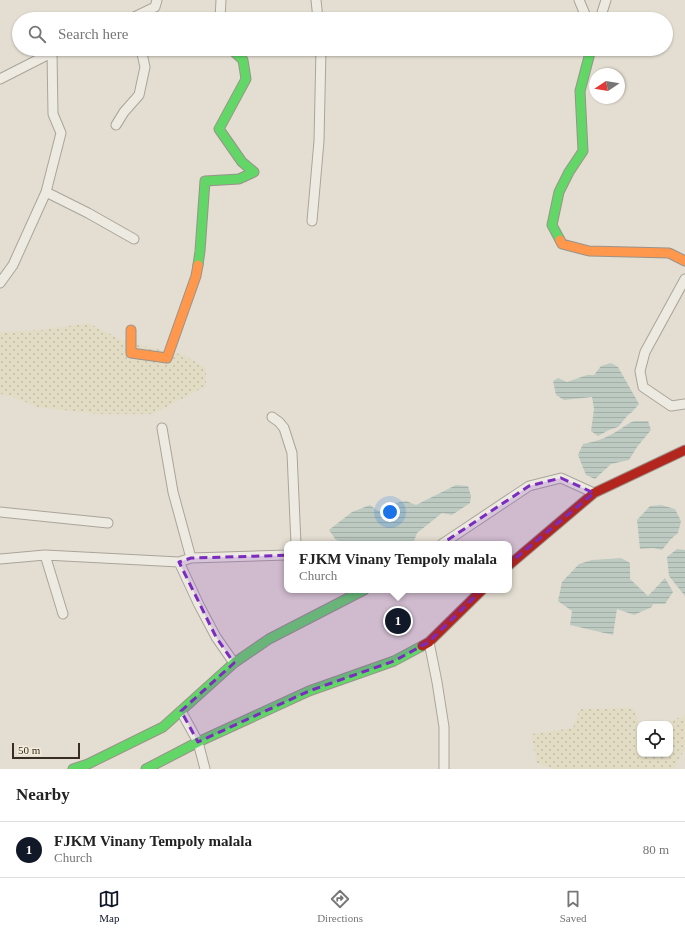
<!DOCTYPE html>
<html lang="en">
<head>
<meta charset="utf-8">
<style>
	body { margin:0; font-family:"Times New Roman",serif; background:#f2f2f2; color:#222 }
	.controls { position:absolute; right:12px; bottom:12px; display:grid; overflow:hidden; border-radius:8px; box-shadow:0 1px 3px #0004 }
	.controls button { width:36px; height:36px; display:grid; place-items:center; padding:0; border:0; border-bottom:1px solid #e0e0e0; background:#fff; color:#222; font:20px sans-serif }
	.compass { position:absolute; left:589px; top:68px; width:36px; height:36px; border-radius:50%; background:#fff; box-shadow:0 1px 3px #0004; rotate:258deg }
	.scale { position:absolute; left:12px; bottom:10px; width:68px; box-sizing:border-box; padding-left:4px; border:2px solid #392d22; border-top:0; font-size:11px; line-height:14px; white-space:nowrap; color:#392d22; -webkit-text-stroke:3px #f4ecda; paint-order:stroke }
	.you { position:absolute; left:390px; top:512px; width:14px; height:14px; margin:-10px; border:3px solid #fff; border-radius:50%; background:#1a73e8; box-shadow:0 0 0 6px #1a73e833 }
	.badge { display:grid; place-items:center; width:26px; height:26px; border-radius:50%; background:#111827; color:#fff; font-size:13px; font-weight:700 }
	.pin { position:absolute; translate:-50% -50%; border:2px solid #fff; box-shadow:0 1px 4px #0006 }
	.popup { position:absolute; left:284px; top:541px; width:228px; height:52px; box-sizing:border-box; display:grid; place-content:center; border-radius:8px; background:#fff; filter:drop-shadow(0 1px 3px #0005); font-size:13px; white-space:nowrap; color:#767676 }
	.popup b { font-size:15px; color:#222 }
	.popup::after { content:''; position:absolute; left:50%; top:100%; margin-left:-8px; border:8px solid transparent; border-top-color:#fff }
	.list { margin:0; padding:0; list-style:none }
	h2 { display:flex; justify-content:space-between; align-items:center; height:52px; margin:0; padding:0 16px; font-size:17px }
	h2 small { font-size:13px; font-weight:400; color:#767676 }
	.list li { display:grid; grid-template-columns:26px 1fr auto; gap:12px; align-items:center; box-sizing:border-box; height:56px; padding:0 16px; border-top:1px solid #e0e0e0 }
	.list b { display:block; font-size:15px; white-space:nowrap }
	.list p { margin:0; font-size:13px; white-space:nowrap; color:#767676 }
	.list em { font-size:13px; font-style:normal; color:#767676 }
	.icon { flex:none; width:22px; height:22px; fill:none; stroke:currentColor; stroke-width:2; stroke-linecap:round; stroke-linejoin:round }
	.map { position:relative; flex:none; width:685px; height:769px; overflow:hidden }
	.search { position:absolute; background:#fff; box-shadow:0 1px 3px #0004; left:12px; right:12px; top:12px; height:44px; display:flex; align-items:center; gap:10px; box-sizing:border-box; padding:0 14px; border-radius:22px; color:#767676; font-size:15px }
	.sheet { height:108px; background:#fff }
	nav { display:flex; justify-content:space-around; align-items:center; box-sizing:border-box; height:56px; border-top:1px solid #e0e0e0; background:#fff; font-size:11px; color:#767676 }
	nav a { display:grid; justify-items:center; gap:2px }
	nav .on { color:#111827 }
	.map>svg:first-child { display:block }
</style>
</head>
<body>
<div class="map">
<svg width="685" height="769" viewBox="0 0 685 769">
	<defs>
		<pattern id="farmland-dots" width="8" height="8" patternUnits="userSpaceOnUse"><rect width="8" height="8" fill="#e2dcc4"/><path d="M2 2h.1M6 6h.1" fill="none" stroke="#c3bda8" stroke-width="1.8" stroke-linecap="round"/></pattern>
		<pattern id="water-rules" width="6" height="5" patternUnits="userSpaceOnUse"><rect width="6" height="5" fill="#bccac1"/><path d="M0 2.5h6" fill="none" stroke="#a2aea6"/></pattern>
	</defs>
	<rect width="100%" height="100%" fill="#e4ded2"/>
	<!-- farmland -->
	<path fill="url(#farmland-dots)" d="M88 323 126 342 184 355 206 368V386L153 414H98L37 407 11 396 0 394V332L42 330Z
		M633 708 640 725V754H670V724H665L685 715V751L683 752 674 769H553L537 763 531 734 573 728 580 709Z"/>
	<!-- water -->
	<path fill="url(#water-rules)" d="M611 363 618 367 639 404 632 412 628 415 618 427 609 430 598 436 591 431 594 409 592 397 564 400 556 395 553 381 558 378 567 382 587 375H594L601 366Z
		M634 421H648L651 430 637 447 629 460 611 464 595 479 586 475 578 455 583 444C594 442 603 439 612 434 620 430 626 424 634 421Z
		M456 485 468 486 471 496 470 503 452 515 442 513 417 533 413 544H349L336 540 329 530 352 512 370 505 378 511 387 510 396 503 406 501 416 505Z
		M661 505 675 509 681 521 678 533 671 539 662 550 653 548 640 549 637 520 650 506Z
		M677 549 685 550V596L669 576 667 557Z
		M621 558 630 563V579L648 596 665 578 673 592 665 604H653L652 607 634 615 617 609 613 635 570 625 572 611 558 601 562 582 579 564 592 560Z"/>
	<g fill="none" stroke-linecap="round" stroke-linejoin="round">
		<defs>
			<path id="street" d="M316 0 318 19
				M579 0 587 19
				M130 19 155 7 157 0
				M220 19 221 0
				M600 19 606 0
				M0 79 59 49
				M116 125 124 112 139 95 145 67 141 49
				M46 192 88 213 134 239
				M312 221 319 141 321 49
				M685 279 645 352 640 371 643 387 671 406 685 404
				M0 283 13 265 46 192 61 133 53 114 52 52
				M272 417 279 422 284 428 292 453 296 544
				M0 512 108 523
				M442 544 529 486 561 478 594 493
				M45 555 63 614
				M191 558 287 555
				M0 559 45 555 179 562 191 558 173 492 162 428
				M179 562 199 605 216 637 234 663
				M429 642 437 682 444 727V769
				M181 711 198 742 205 769"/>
			<path id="fast" d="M560 240 552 225 559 192 569 172 583 151 580 91 591 49
				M198 265 200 251 205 181 239 179 254 172 242 162 219 129 246 79 243 60 231 49
				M73 769 88 764 163 727 234 663 269 639 364 590
				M146 769 198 742 309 691 394 661 422 646"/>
			<path id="slow" d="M560 240 562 244 589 251 669 253 685 261
				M131 330V353L167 358 196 276 198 265"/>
			<path id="jam" d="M509 565 594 493 685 450
				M422 646 429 642 482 590"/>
		</defs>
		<!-- street casing -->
		<use href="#street" stroke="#aaa49a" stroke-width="11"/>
		<!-- fast casing -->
		<use href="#fast" stroke="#9a938a" stroke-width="11"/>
		<!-- slow casing -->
		<use href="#slow" stroke="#9a938a" stroke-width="11"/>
		<!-- jam casing -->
		<use href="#jam" stroke="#9a938a" stroke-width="11"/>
		<!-- street -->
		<use href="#street" stroke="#edeae2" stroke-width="9"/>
		<!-- fast -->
		<use href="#fast" stroke="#63d668" stroke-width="9"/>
		<!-- slow -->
		<use href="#slow" stroke="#ff974d" stroke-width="9"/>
		<!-- jam -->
		<use href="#jam" stroke="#b3261e" stroke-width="9"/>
	</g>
	<!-- marked area -->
	<path fill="#7b2cbf" fill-opacity="0.2" stroke="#7b2cbf" stroke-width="3" stroke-dasharray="8 5" stroke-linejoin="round" d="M561 478 594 493 504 568 429 642 394 661 309 691 198 742 181 711 234 663 216 637 179 562 191 558 296 555 329 550 363 565 407 567 529 486Z"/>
</svg>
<div class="controls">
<button><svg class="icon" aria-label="locate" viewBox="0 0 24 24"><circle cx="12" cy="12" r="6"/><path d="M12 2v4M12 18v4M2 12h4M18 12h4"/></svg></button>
</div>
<svg class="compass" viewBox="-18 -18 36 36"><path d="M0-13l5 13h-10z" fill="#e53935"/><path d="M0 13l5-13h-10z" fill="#767676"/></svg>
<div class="scale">50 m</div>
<div class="you"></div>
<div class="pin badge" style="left:398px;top:621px">1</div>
<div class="popup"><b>FJKM Vinany Tempoly malala</b>Church</div>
<div class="search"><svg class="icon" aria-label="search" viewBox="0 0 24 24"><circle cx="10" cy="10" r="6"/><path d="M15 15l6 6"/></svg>Search here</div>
</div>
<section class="sheet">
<h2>Nearby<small></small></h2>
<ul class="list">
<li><span class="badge">1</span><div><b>FJKM Vinany Tempoly malala</b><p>Church</p></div><em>80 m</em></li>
</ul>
</section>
<nav>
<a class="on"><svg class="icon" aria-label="map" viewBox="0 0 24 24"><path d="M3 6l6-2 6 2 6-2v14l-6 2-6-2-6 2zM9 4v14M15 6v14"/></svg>Map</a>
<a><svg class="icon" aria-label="directions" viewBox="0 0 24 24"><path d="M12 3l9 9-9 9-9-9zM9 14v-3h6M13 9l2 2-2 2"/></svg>Directions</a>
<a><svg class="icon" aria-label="saved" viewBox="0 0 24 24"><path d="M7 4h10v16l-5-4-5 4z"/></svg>Saved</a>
</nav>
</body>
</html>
